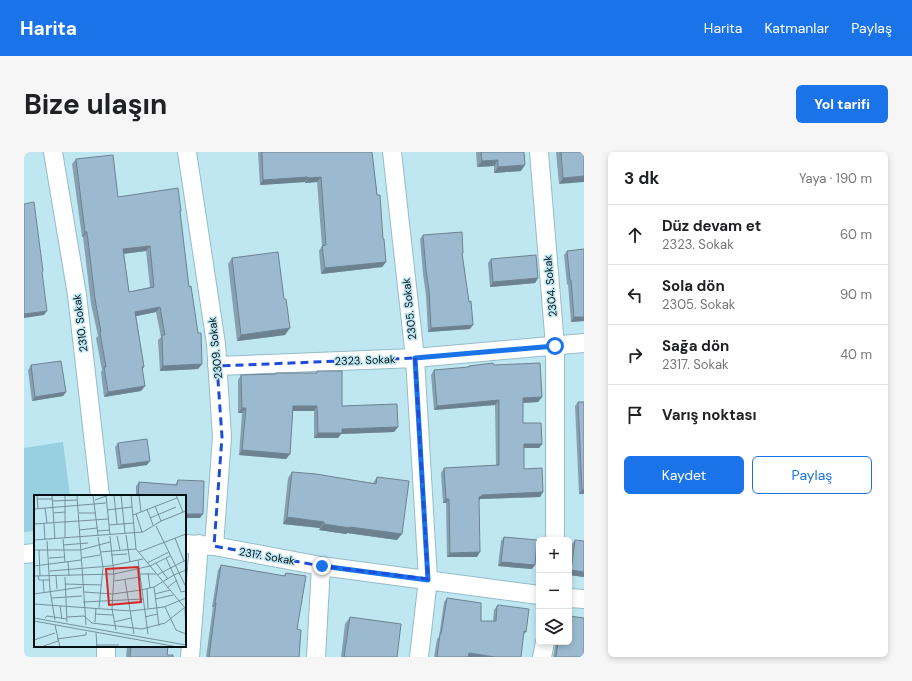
<!DOCTYPE html>
<html lang="tr">
<head>
<meta charset="utf-8">
<style>
	body { margin:0; font-family:"DM Sans",sans-serif; background:#f6f6f6; color:#202124 }
	.controls { position:absolute; right:12px; bottom:12px; display:grid; overflow:hidden; border-radius:6px; box-shadow:0 2px 6px #0003 }
	.controls button { width:36px; height:36px; display:grid; place-items:center; padding:0; border:0; border-bottom:1px solid #e0e0e0; background:#fff; color:#202124; font:20px sans-serif }
	.stop { position:absolute; width:12px; height:12px; margin:-9px; border:3px solid #1a73e8; border-radius:50%; background:#fff }
	.stop.end { background:#1a73e8; border-color:#fff; box-shadow:0 1px 4px #0008 }
	.list { margin:0; padding:0; list-style:none }
	h2 { display:flex; justify-content:space-between; align-items:center; height:52px; margin:0; padding:0 16px; font-size:17px }
	h2 small { font-size:13px; font-weight:400; color:#757577 }
	.list li { display:grid; grid-template-columns:26px 1fr auto; gap:12px; align-items:center; box-sizing:border-box; height:60px; padding:0 16px; border-top:1px solid #e0e0e0 }
	.list b { display:block; font-size:15px; white-space:nowrap }
	.list p { margin:0; font-size:13px; white-space:nowrap; color:#757577 }
	.list em { font-size:13px; font-style:normal; color:#757577 }
	.actions { display:flex; gap:8px; padding:12px 16px }
	.actions a { flex:1; padding:9px 0; border:1px solid #1a73e8; border-radius:6px; text-align:center; font-size:14px; color:#1a73e8 }
	.actions .main { background:#1a73e8; color:#fff }
	.icon { flex:none; width:22px; height:22px; fill:none; stroke:currentColor; stroke-width:2; stroke-linecap:round; stroke-linejoin:round }
	.map { position:relative; flex:none; width:560px; height:505px; overflow:hidden; border-radius:6px }
	header { display:flex; align-items:center; gap:24px; box-sizing:border-box; height:56px; padding:0 20px; background:#1a73e8; color:#fff }
	header strong { font-size:19px }
	nav { display:flex; gap:22px; margin-inline-start:auto; font-size:14px }
	.intro { display:flex; align-items:center; justify-content:space-between; box-sizing:border-box; height:96px; padding:0 24px }
	h1 { margin:0; font-size:28px }
	.button { padding:10px 18px; border-radius:6px; background:#1a73e8; color:#fff; font-size:14px; font-weight:700 }
	main { display:flex; gap:24px; padding:0 24px }
	aside { flex:1; background:#fff; border-radius:6px; box-shadow:0 2px 6px #0003 }
	.map>svg:first-child { display:block }
</style>
</head>
<body>
<header>
<strong>Harita</strong>
<nav><a>Harita</a><a>Katmanlar</a><a>Paylaş</a></nav>
</header>
<div class="intro"><h1>Bize ulaşın</h1><a class="button">Yol tarifi</a></div>
<main>
<div class="map">
<svg width="560" height="505" viewBox="0 0 560 505">
	<rect width="100%" height="100%" fill="#bfe7f2"/>
	<!-- green -->
	<path fill="#97d0e0" d="M39 290 46 344H11V379L0 380V296Z"/>
	<g fill="none" stroke-linecap="round" stroke-linejoin="round">
		<defs>
			<path id="minor" d="M29 0 53 143 76 344
				M163 0 192 192 198 285 190 394
				M368 0 391 206 404 427 395 505
				M515 0 531 194V388
				M193 214 391 206 560 191
				M161 392 190 394 297 414 515 443
				M0 402 11 401
				M545 446 560 447
				M82 494V505
				M166 505 175 392
				M292 505 297 414
				M518 505 521 490"/>
		</defs>
		<!-- minor casing -->
		<use href="#minor" stroke="#95bcc7" stroke-width="20"/>
		<!-- minor -->
		<use href="#minor" stroke="#fff" stroke-width="18"/>
	</g>
	<!-- wall -->
	<path fill="#86a0b2" fill-rule="evenodd" d="M234 0H348L362 110 358 115 297 122 295 99 298 94 293 30 281 31V30L236 33Z
		M452 0H500L497 19 470 21V14L453 15Z
		M532 0H560L535 32Z
		M52 7 94 45 157 59 156 61 165 135 178 212 174 217 136 219 134 188 137 185 132 160 112 164 120 215 118 218 121 234 117 239 80 245 77 220 78 218 72 186 74 184 67 152 59 85H58L48 12ZM122 99 126 135 105 140 100 102Z
		M399 83 439 101 438 103 445 150 446 177 404 180 402 144 399 122 396 87Z
		M560 97V169L547 170 544 132 543 133 540 103 543 99Z
		M208 106 261 183 213 189 204 112Z
		M467 107 514 126 511 131 466 135 464 111Z
		M7 213 42 240 39 244 8 249 4 218Z
		M470 213 518 245 514 250 499 251V271L518 292 515 296H500V317L519 340 516 345 456 347 455 348 453 405H423L422 351H419L417 321 420 316 472 313 471 253 410 258 407 223 410 218 443 216 445 214Z
		M293 219 318 254 374 275 370 280 317 282 314 286H290V259H269L266 302 262 307 215 303 218 261H214V228L217 223 251 222 252 221H292Z
		M554 250 560 342H555L551 254Z
		M94 291 123 313 94 317 91 295Z
		M268 320 349 331 353 325 373 388 323 381 322 382 295 378 296 376 259 372 264 326Z
		M154 328 176 366H161V344H112V334L115 330 151 333Z
		M480 385 508 417 474 414 477 389Z
		M551 388 560 425 545 423V417L548 392Z
		M197 413 259 424 262 421 273 477 275 505H182L189 455H188L194 418Z
		M423 446 457 469H469L470 458 473 454 502 480 499 483 497 505H410L413 487 415 485 420 450Z
		M326 465 373 505H317L321 472Z
		M532 490H545L560 505H529Z
		M103 494H144L143 503 149 505H102Z"/>
	<!-- shaded-wall -->
	<path fill="#6d8291" d="M474 8 470 14 453 15 458 9Z
		M501 13 497 19 470 21 474 15Z
		M560 24V30L535 32 539 26Z
		M284 25 281 30 236 33 239 28Z
		M297 25 293 30 281 31 284 26Z
		M61 80H63L59 85H58Z
		M126 94 122 99 96 102 99 97Z
		M362 110 358 115 297 122 301 116Z
		M514 126 511 131 466 135 469 130Z
		M136 155 132 160 108 165 111 160Z
		M23 159 20 163 0 166V162Z
		M550 165H560V169L547 170Z
		M449 173 446 177 404 180 407 176Z
		M266 176 261 183 213 189 217 183Z
		M178 212 174 217 136 219 139 214Z
		M121 234 117 239 80 245 84 240Z
		M42 240 39 244 8 249 11 245Z
		M518 245 514 250 495 251 499 246Z
		M475 248 471 253 410 258 413 254Z
		M269 254H293L290 259H266Z
		M218 256H222L218 261H214Z
		M374 275 370 280 317 282 314 286H290L294 281 318 277Z
		M500 292H518L515 296H497Z
		M218 298 266 302 262 307 215 303Z
		M126 309 123 313 94 317 97 313Z
		M558 338H560V342H555Z
		M519 340 516 345 456 347 455 349V345L458 343Z
		M422 347H425L422 351H419Z
		M161 362H179L176 366H161Z
		M263 365 300 370 296 376 259 372Z
		M300 372 326 375 378 382 373 388 323 381 322 382 295 378Z
		M456 400 453 405H423L426 401Z
		M477 410 511 413 508 417 474 414Z
		M547 418 560 420V425L545 423V422Z
		M191 451H192L189 455H188Z
		M445 501 470 505H442Z"/>
	<!-- building -->
	<path fill="#9cbacf" stroke="#6d8291" fill-rule="evenodd" d="M238 0H348L353 43H356L359 87H360L362 110 301 116 298 94 302 93 297 25 284 26V25L239 28Z
		M457 0H500L501 13 474 15V8L458 9Z
		M537 0H560V24L539 26Z
		M89 3 94 45 154 36 157 59H156L165 135 167 134 174 181H177L178 212 139 214 138 183H141L136 155 111 160 120 215H118L121 234 84 240 80 215H82L76 181 77 180 71 147 63 80H61L52 7ZM126 94 130 135 105 140 99 97Z
		M10 50 19 119 18 120 23 159 0 162V52Z
		M438 80 439 101H438L445 150 447 149 449 173 407 176 405 139 402 118 399 83Z
		M560 97V165H550L547 128H546L543 99Z
		M254 100 260 147H262L266 176 217 183 208 106Z
		M512 103 514 126 469 130 467 107Z
		M37 209 42 240 11 245 7 213Z
		M469 211 470 213 516 211 518 245 499 246V271H517L518 292H500V317L518 316 519 340 458 343V344L455 345 456 400 426 401 425 347H422L420 316 475 313V248L413 254 410 218 445 215V214Z
		M293 219H318V254L373 252 374 275 318 277V281H294L293 254H269L266 302 218 298 222 256H218L217 223 252 222V221H293Z
		M554 250H560V338H558Z
		M123 287 126 309 97 313 94 291Z
		M268 320 292 322 352 332 353 325 385 329 378 382 326 375V376L300 372V370L263 365Z
		M154 328 180 329 179 362H161V344H114L115 330 153 333Z
		M480 385 513 388 511 413 477 410Z
		M551 388 560 389V420L547 418Z
		M197 413 261 424 262 421 282 424 273 477 277 478 275 505H185L192 451H191Z
		M423 446 457 451V469H472L473 454 474 453 505 457 502 480 500 479 497 505H470L445 501 444 505H413L416 482H417Z
		M545 464 560 466V505H532L534 490H545Z
		M326 465 377 472 373 505H320Z
		M107 494H144L143 503H149V505H106Z"/>
	<g fill="none" stroke-linecap="round" stroke-linejoin="round">
		<!-- route -->
		<path stroke="#1a73e8" stroke-width="5" d="M298 414 404 428 391 206 531 194"/>
	</g>
	<!-- marked area -->
	<path fill="none" stroke="#1d4ed8" stroke-width="3" stroke-dasharray="8 5" stroke-linejoin="round" d="M391 206 404 427 297 414 190 394 198 285 193 214Z"/>
	<g text-anchor="middle" dominant-baseline="central" stroke-width="3" stroke-linejoin="round" paint-order="stroke">
		<!-- street labels -->
		<g font-size="11" fill="#031013" stroke="#bfe7f2">
			<text transform="translate(526 134) rotate(-95)">2304. Sokak</text>
			<text transform="translate(385 157) rotate(-96)">2305. Sokak</text>
			<text transform="translate(56 171) rotate(-97)">2310. Sokak</text>
			<text transform="translate(191 196) rotate(-96)">2309. Sokak</text>
			<text transform="translate(341 208) rotate(-2)">2323. Sokak</text>
			<text transform="translate(243 404) rotate(10)">2317. Sokak</text>
		</g>
	</g>
	<!-- overview -->
	<g transform="translate(10 343)">
		<rect width="152" height="152" fill="#bfe7f2"/>
		<path fill="none" stroke="#749199" stroke-width="1" d="M3 0 4 14M18 0 21 44M31 0V43M43 0 52 130M59 0 64 40M72 0 76 40M80 0 83 29M87 0 91 38M97 0 102 54 151 113 152 139M105 0 107 17M142 0 149 17M3 4H18M61 5 75 0M19 6 43 5M121 11 127 26M11 13 13 28M0 14 72 8M113 14 119 30M73 15 98 12M19 18 31 17M45 18H62M102 19 108 37M99 20 143 3M116 23 142 12M0 29 74 24M10 29 11 45M75 30 100 28M122 31 152 92M45 35 63 33M64 36 76 35M92 40 96 67M76 41 80 80 78 114 82 135M83 41 86 55M64 42 69 72 65 113M141 43 150 66M29 44 31 67M0 45 109 37 127 26 152 16M13 46 16 95 21 125M29 50 54 48M0 55H46L76 47M5 55 6 81M66 57 102 54M105 57 152 39M77 60 93 59M15 63 30 62M48 63 66 60M132 63 140 80 152 75M104 65 114 139M34 66 35 81M113 68 135 57M122 68 134 84M0 71 47 65M16 76 76 71 109 64M114 78 116 93M106 79H122M123 80 152 65M0 81 80 79 116 71 136 61M4 81 5 85H16M22 81 23 94M31 82 33 127M9 85 10 97M91 85 100 139M80 86 106 82M31 89 68 90M120 92 125 131M133 93 143 85M113 94 114 113M50 97 79 99 107 95 120 92 140 80 147 97 152 96M0 99 48 92M0 99V113M121 99 136 95M18 103 48 101M121 104 139 100M49 107 109 104M0 109 97 116 130 112 152 103M26 111 28 124M131 112 142 135 152 139M61 119 79 120M33 122 50 121 58 128 108 134 131 128 150 113M111 122 123 119M0 123 152 150M11 123 13 121 33 124M0 126 144 152M61 127 62 113M80 127 97 123M21 130 26 152M62 138 63 152M23 144 52 140V137M0 145 21 138M62 150H85M7 152 24 146"/>
		<path fill="#d62828" fill-opacity="0.15" stroke="#d62828" stroke-width="2" d="M104 72 107 107 75 110 72 74Z"/>
		<rect width="152" height="152" fill="none" stroke="#031013" stroke-width="2"/>
	</g>
</svg>
<div class="controls">
<button>+</button>
<button>−</button>
<button><svg class="icon" aria-label="layers" viewBox="0 0 24 24"><path d="M12 4l9 5-9 5-9-5zM3 14l9 5 9-5"/></svg></button>
</div>
<div class="stop" style="left:531px;top:194px"></div>
<div class="stop end" style="left:298px;top:414px"></div>
</div>
<aside>
<h2>3 dk<small>Yaya · 190 m</small></h2>
<ul class="list">
<li><svg class="icon" aria-label="ahead" viewBox="0 0 24 24"><path d="M12 20V5M6 11l6-6 6 6"/></svg><div><b>Düz devam et</b><p>2323. Sokak</p></div><em>60 m</em></li>
<li><svg class="icon" aria-label="left" viewBox="0 0 24 24"><path d="M17 20v-9H6M10 6l-5 5 5 5"/></svg><div><b>Sola dön</b><p>2305. Sokak</p></div><em>90 m</em></li>
<li><svg class="icon" aria-label="right" viewBox="0 0 24 24"><path d="M7 20v-9h11M14 6l5 5-5 5"/></svg><div><b>Sağa dön</b><p>2317. Sokak</p></div><em>40 m</em></li>
<li><svg class="icon" aria-label="arrive" viewBox="0 0 24 24"><path d="M6 21V4h12l-3 4 3 4H6"/></svg><div><b>Varış noktası</b></div></li>
</ul>
<div class="actions"><a class="main">Kaydet</a><a>Paylaş</a></div>
</aside>
</main>
</body>
</html>
